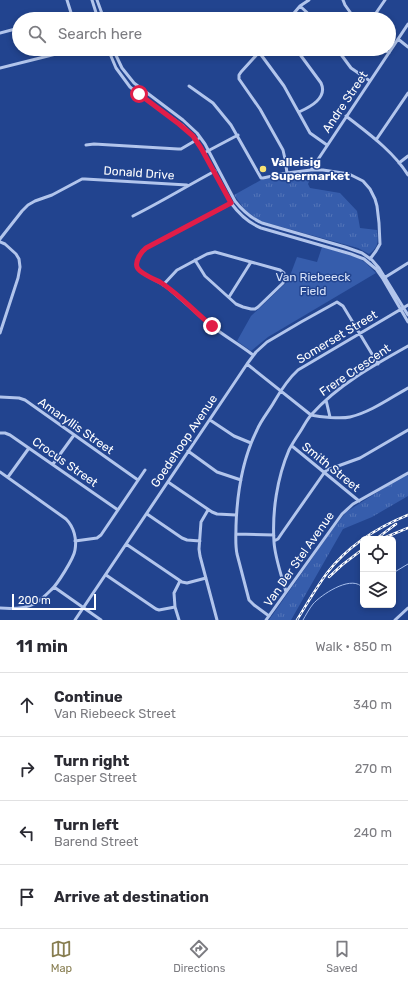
<!DOCTYPE html>
<html lang="en">
<head>
<meta charset="utf-8">
<style>
	body { margin:0; font-family:Rubik,sans-serif; background:#f7f7f7; color:#2b2b33 }
	.controls { position:absolute; right:12px; bottom:12px; display:grid; overflow:hidden; border-radius:6px; box-shadow:0 2px 6px #0003 }
	.controls button { width:36px; height:36px; display:grid; place-items:center; padding:0; border:0; border-bottom:1px solid #e1e1e2; background:#fff; color:#2b2b33; font:20px sans-serif }
	.scale { position:absolute; left:12px; bottom:10px; width:84px; box-sizing:border-box; padding-left:4px; border:2px solid #fff; border-top:0; font-size:11px; line-height:14px; white-space:nowrap; color:#fff; -webkit-text-stroke:3px #22448f; paint-order:stroke }
	.stop { position:absolute; width:12px; height:12px; margin:-9px; border:3px solid #e11d48; border-radius:50%; background:#fff }
	.stop.end { background:#e11d48; border-color:#fff; box-shadow:0 1px 4px #0008 }
	.list { margin:0; padding:0; list-style:none }
	h2 { display:flex; justify-content:space-between; align-items:center; height:52px; margin:0; padding:0 16px; font-size:17px }
	h2 small { font-size:13px; font-weight:400; color:#7c7c81 }
	.list li { display:grid; grid-template-columns:26px 1fr auto; gap:12px; align-items:center; box-sizing:border-box; height:64px; padding:0 16px; border-top:1px solid #e1e1e2 }
	.list b { display:block; font-size:15px; white-space:nowrap }
	.list p { margin:0; font-size:13px; white-space:nowrap; color:#7c7c81 }
	.list em { font-size:13px; font-style:normal; color:#7c7c81 }
	.icon { flex:none; width:22px; height:22px; fill:none; stroke:currentColor; stroke-width:2; stroke-linecap:round; stroke-linejoin:round }
	.map { position:relative; flex:none; width:408px; height:620px; overflow:hidden }
	.search { position:absolute; background:#fff; box-shadow:0 2px 6px #0003; left:12px; right:12px; top:12px; height:44px; display:flex; align-items:center; gap:10px; box-sizing:border-box; padding:0 14px; border-radius:22px; color:#7c7c81; font-size:15px }
	.sheet { height:308px; background:#fff }
	nav { display:flex; justify-content:space-around; align-items:center; box-sizing:border-box; height:56px; border-top:1px solid #e1e1e2; background:#fff; font-size:11px; color:#7c7c81 }
	nav a { display:grid; justify-items:center; gap:2px }
	nav .on { color:#877d50 }
	.map>svg:first-child { display:block }
</style>
</head>
<body>
<div class="map">
<svg width="408" height="620" viewBox="0 0 408 620">
	<defs>
		<pattern id="grass-tufts" width="24" height="20" patternUnits="userSpaceOnUse"><rect width="24" height="20" fill="#365dac"/><path d="M3 7l-1-3M5 7V3M7 7l1-3M15 17l-1-3M17 17v-4M19 17l1-3" fill="none" stroke="#5475b8"/></pattern>
	</defs>
	<rect width="100%" height="100%" fill="#22448f"/>
	<!-- grass -->
	<path fill="url(#grass-tufts)" d="M313 172 308 184 310 188 340 193 357 211 360 228 377 230C378 241 379 247 369 254L358 248 260 221 245 210 234 195 261 180 287 175Z
		M408 473V496L372 517 343 529 291 620H269L330 533 346 512Z"/>
	<!-- green -->
	<path fill="#365dac" d="M322 247 357 257 366 263 376 273 268 337 251 351 237 341 251 316 288 281 297 257 317 262Z"/>
	<g fill="none" stroke-linecap="round" stroke-linejoin="round">
		<!-- stream -->
		<path stroke="#a6beed" stroke-width="1" d="M393 573 408 564
			M303 620C306 615 309 609 313 604 321 595 349 576 361 586H363"/>
		<!-- minor -->
		<path stroke="#b2c5ec" stroke-width="3" d="M67 0 73 19
			M92 0 98 19
			M97 0 104 19
			M343 0 345 5 355 19
			M300 6 314 19
			M289 19 300 6 309 0
			M370 19 376 13 385 0
			M0 33 19 28
			M398 39 408 47
			M108 49 116 68 130 87 144 98 183 126 193 136 201 148 231 203C239 214 249 223 261 228L351 254 364 259 376 269 383 279 408 322
			M113 49 122 68 134 83 183 120 197 133 205 144 235 201C242 210 251 218 262 223L345 247 362 253 372 260 379 268 408 315
			M262 49 241 72 239 75V79L260 109 283 150 285 159 287 173
			M296 49 321 83C328 98 310 107 299 112
			M337 49 351 68 370 81
			M382 49 389 53
			M259 52 284 86 310 133 327 145
			M0 68 56 54 59 52 61 49
			M189 86 213 103 231 125 261 178H263L287 173 311 170H323L349 174 363 181 370 189 375 199 377 206 379 223 380 244 376 251 370 259
			M346 116C369 134 393 151 408 175
			M376 140 408 93
			M86 145 94 144 178 149H181L198 139
			M204 153 238 135
			M399 163 408 156
			M311 170 408 24
			M232 203 146 248C141 252 133 263 138 269 142 275 158 281 164 285 181 298 196 314 213 327 226 337 240 345 253 355
			M133 216C161 202 187 186 215 171
			M0 239 22 211 28 205 35 201 52 195 82 179H85L187 185
			M0 242 5 244 16 254 19 259 20 267 18 278 0 333
			M384 278 408 263
			M163 285 177 270 179 269 207 254 215 252 280 270 284 273 285 278 283 283 258 307 255 309H251L243 307 236 304 205 276 195 260
			M229 297 251 262
			M247 364 311 415C320 417 341 419 350 417 371 412 390 398 408 388
			M0 397 19 398 25 400 138 480
			M326 400 330 417
			M210 420 234 436 251 443
			M0 433H5L10 435 118 510
			M292 446 359 501
			M188 451 217 472 241 480
			M53 464 74 435
			M0 472 66 519C74 527 77 539 75 550 74 558 57 585 51 590 46 595 40 601 34 604 24 609 11 609 0 608
			M8 477 29 448
			M168 482 212 512 217 514 236 515
			M208 510 201 522 199 549 200 556 217 620
			M147 514 182 538 187 540 200 541
			M236 534 274 535
			M75 541 97 538 101 535 145 470
			M274 541 278 539 282 533 324 473 327 470 360 458 408 430
			M126 544 182 582 187 583 206 578
			M106 575 156 609 159 610 175 607
			M54 587 101 620
			M286 592C282 577 275 558 274 542 272 512 277 478 289 450 292 444 296 438 300 432 304 426 307 419 312 414 338 385 374 365 408 346
			M269 616 254 605 249 600 237 554C235 544 236 535 236 526 237 494 242 460 257 430 261 420 269 411 274 402 281 390 288 379 298 370L408 305
			M75 620 247 364 256 352 267 342 301 322 337 302 343 306 378 364
			M179 620 175 607 174 593 180 581
			M266 620 342 514 353 504 408 473
			M395 620 408 608"/>
		<defs>
			<path id="rail" d="M376 539 396 524
				M381 539 408 528
				M329 577 342 565 363 549
				M297 620C307 604 316 588 327 573 348 546 376 528 408 515"/>
		</defs>
		<!-- rail casing -->
		<use href="#rail" stroke="#fff" stroke-width="2.5"/>
		<!-- rail -->
		<use href="#rail" stroke="#22448f" stroke-width="1" stroke-dasharray="3" stroke-linecap="butt"/>
	</g>
	<g fill="none" stroke-linecap="round" stroke-linejoin="round">
		<!-- route -->
		<path stroke="#e11d48" stroke-width="5" d="M139 94 179 124 193 136 201 148 231 203 146 248C141 252 135 261 137 267 139 273 154 279 160 282 179 294 195 312 212 326"/>
	</g>
	<!-- markers -->
	<circle fill="#f8e274" stroke="#22448f" stroke-width="1.5" cx="263" cy="169" r="4"/>
	<g text-anchor="middle" dominant-baseline="central" stroke-width="3" stroke-linejoin="round" paint-order="stroke">
		<!-- street labels -->
		<g font-size="12" fill="#fff" stroke="#22448f">
			<text transform="translate(345 102) rotate(-56)">Andre Street</text>
			<text transform="translate(139 173) rotate(4)">Donald Drive</text>
			<text transform="translate(337 337) rotate(-31)">Somerset Street</text>
			<text transform="translate(355 370) rotate(-34)">Frere Crescent</text>
			<text transform="translate(76 426) rotate(35)">Amaryllis Street</text>
			<text transform="translate(184 441) rotate(-56)">Goedehoop Avenue</text>
			<text transform="translate(65 462) rotate(35)">Crocus Street</text>
			<text transform="translate(331 467) rotate(39)">Smith Street</text>
			<text transform="translate(299 559) rotate(-55)">Van Der Stel Avenue</text>
		</g>
		<!-- poi labels -->
		<g font-size="12" font-weight="bold" fill="#fff" stroke="#22448f" text-anchor="start">
			<text x="271" y="162">Valleisig<tspan x="271" dy="14">Supermarket</tspan></text>
		</g>
		<!-- park labels -->
		<g font-size="12" fill="#d7e2f9" stroke="#22448f">
			<text x="313" y="277">Van Riebeeck<tspan x="313" dy="14">Field</tspan></text>
		</g>
	</g>
</svg>
<div class="controls">
<button><svg class="icon" aria-label="locate" viewBox="0 0 24 24"><circle cx="12" cy="12" r="6"/><path d="M12 2v4M12 18v4M2 12h4M18 12h4"/></svg></button>
<button><svg class="icon" aria-label="layers" viewBox="0 0 24 24"><path d="M12 4l9 5-9 5-9-5zM3 14l9 5 9-5"/></svg></button>
</div>
<div class="scale">200 m</div>
<div class="stop" style="left:139px;top:94px"></div>
<div class="stop end" style="left:212px;top:326px"></div>
<div class="search"><svg class="icon" aria-label="search" viewBox="0 0 24 24"><circle cx="10" cy="10" r="6"/><path d="M15 15l6 6"/></svg>Search here</div>
</div>
<section class="sheet">
<h2>11 min<small>Walk · 850 m</small></h2>
<ul class="list">
<li><svg class="icon" aria-label="ahead" viewBox="0 0 24 24"><path d="M12 20V5M6 11l6-6 6 6"/></svg><div><b>Continue</b><p>Van Riebeeck Street</p></div><em>340 m</em></li>
<li><svg class="icon" aria-label="right" viewBox="0 0 24 24"><path d="M7 20v-9h11M14 6l5 5-5 5"/></svg><div><b>Turn right</b><p>Casper Street</p></div><em>270 m</em></li>
<li><svg class="icon" aria-label="left" viewBox="0 0 24 24"><path d="M17 20v-9H6M10 6l-5 5 5 5"/></svg><div><b>Turn left</b><p>Barend Street</p></div><em>240 m</em></li>
<li><svg class="icon" aria-label="arrive" viewBox="0 0 24 24"><path d="M6 21V4h12l-3 4 3 4H6"/></svg><div><b>Arrive at destination</b></div></li>
</ul>
</section>
<nav>
<a class="on"><svg class="icon" aria-label="map" viewBox="0 0 24 24"><path d="M3 6l6-2 6 2 6-2v14l-6 2-6-2-6 2zM9 4v14M15 6v14"/></svg>Map</a>
<a><svg class="icon" aria-label="directions" viewBox="0 0 24 24"><path d="M12 3l9 9-9 9-9-9zM9 14v-3h6M13 9l2 2-2 2"/></svg>Directions</a>
<a><svg class="icon" aria-label="saved" viewBox="0 0 24 24"><path d="M7 4h10v16l-5-4-5 4z"/></svg>Saved</a>
</nav>
</body>
</html>
